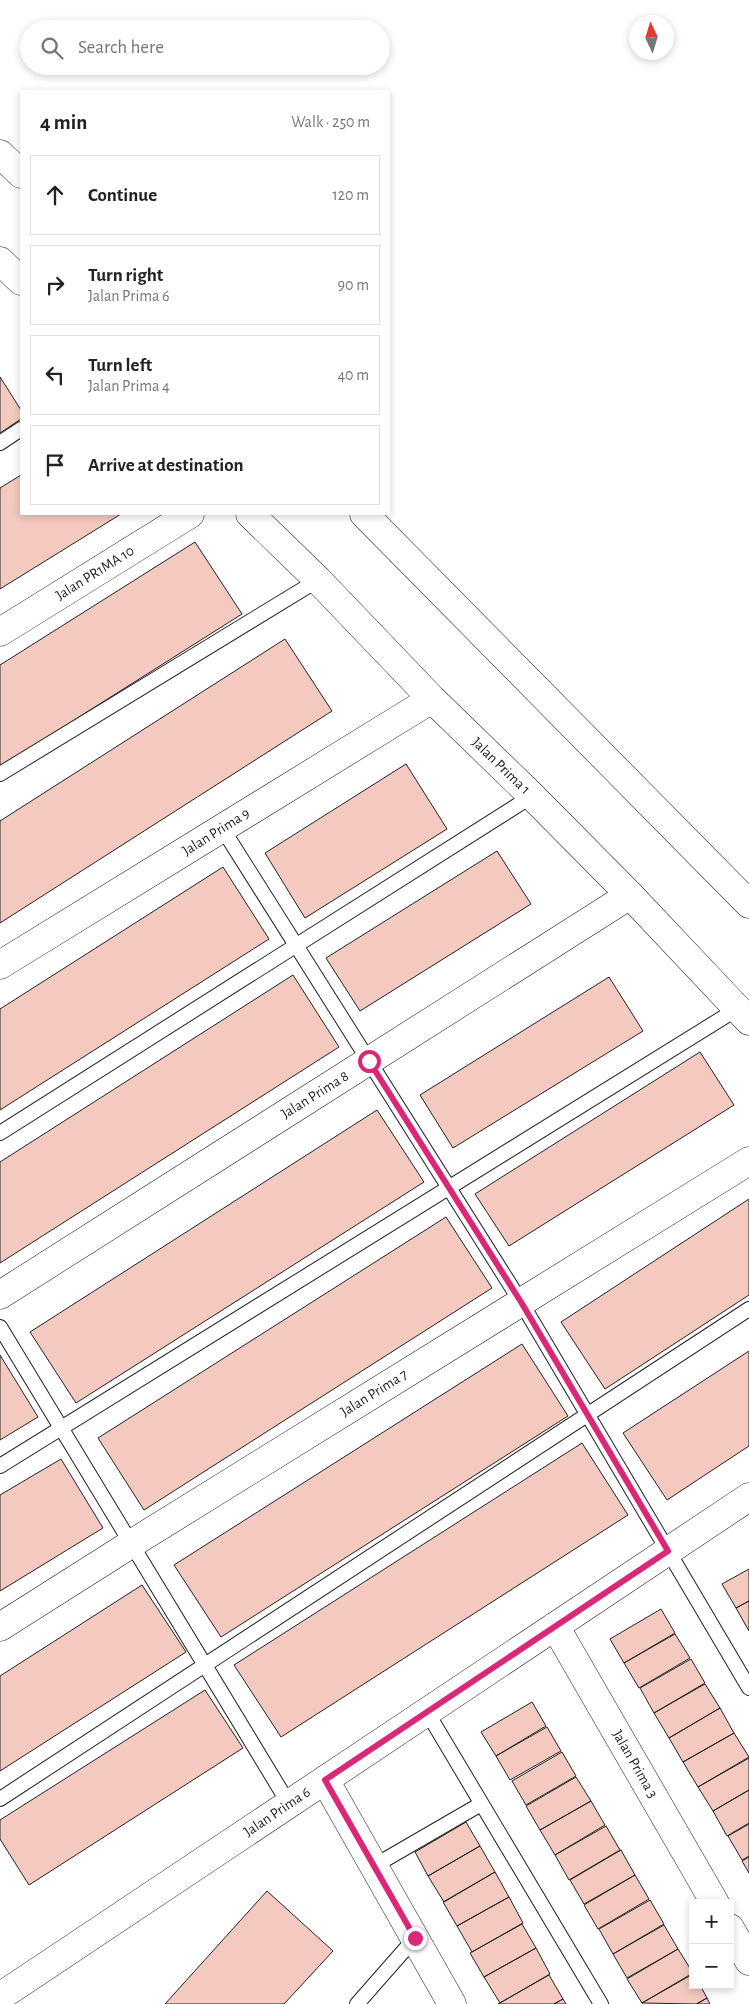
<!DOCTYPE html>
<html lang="en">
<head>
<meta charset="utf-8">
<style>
	body { margin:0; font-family:"Alegreya Sans",sans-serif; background:#f6f6f6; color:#222 }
	.controls { position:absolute; right:15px; bottom:15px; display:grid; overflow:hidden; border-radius:0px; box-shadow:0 2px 8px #0003 }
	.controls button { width:45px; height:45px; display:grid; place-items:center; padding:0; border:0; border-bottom:1px solid #e0e0e0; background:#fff; color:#222; font:25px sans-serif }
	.compass { position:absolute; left:629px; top:15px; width:45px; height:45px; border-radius:50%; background:#fff; box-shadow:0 2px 8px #0003; rotate:356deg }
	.stop { position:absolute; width:15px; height:15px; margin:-11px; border:4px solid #db2777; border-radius:50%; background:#fff }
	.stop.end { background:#db2777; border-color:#fff; box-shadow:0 1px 5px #0008 }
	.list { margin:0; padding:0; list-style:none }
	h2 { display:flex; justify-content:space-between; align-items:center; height:65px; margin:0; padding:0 20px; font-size:21px }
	h2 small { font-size:16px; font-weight:400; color:#767676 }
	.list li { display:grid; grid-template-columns:32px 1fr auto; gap:15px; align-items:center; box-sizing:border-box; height:80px; margin:0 10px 10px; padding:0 10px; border:1px solid #e0e0e0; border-radius:0px }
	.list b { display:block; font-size:19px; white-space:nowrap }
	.list p { margin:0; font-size:16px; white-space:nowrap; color:#767676 }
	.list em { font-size:16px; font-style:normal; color:#767676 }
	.icon { flex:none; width:28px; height:28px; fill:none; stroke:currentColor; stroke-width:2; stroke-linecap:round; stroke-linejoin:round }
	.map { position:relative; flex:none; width:749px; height:2004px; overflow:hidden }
	.search { position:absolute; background:#fff; box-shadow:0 2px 8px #0003; left:20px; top:20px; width:370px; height:55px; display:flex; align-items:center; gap:12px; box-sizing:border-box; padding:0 18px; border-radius:28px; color:#767676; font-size:19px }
	.panel { position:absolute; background:#fff; box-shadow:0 2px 8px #0003; left:20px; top:90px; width:370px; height:425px; border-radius:0px }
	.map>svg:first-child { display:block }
</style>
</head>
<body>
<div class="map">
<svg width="749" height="2004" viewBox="0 0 749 2004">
	<rect width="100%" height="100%" fill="#fff"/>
	<!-- building -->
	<path fill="#f3c9c0" stroke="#222" d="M0 377 21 410V419L0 433Z
		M21 475V514H121L0 589V488Z
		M195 542 242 614 0 767V665Z
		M285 639 332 711 0 923V821Z
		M406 764 447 829 305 918 265 853Z
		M497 851 531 904 360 1011 326 958Z
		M223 867 269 939 0 1110V1009Z
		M293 975 339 1047 0 1263V1162Z
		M609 977 643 1031 453 1148 420 1095Z
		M700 1052 734 1105 509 1246 475 1194Z
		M377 1110 424 1182 76 1403 30 1332Z
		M749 1199V1295L605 1389 561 1322Z
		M446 1217 492 1288 144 1510 98 1438Z
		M522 1344 568 1416 221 1637 174 1565Z
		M749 1351V1446L667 1500 623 1433Z
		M0 1355 38 1417 0 1440Z
		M582 1443 628 1515 281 1737 234 1665Z
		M61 1459 103 1528 0 1591V1495Z
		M749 1569V1601L736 1608 722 1584Z
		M142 1585 186 1652 0 1771V1676Z
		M749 1601V1631L736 1608Z
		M661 1609 675 1633 624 1663 610 1639Z
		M675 1634 690 1658 639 1688 624 1663Z
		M691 1659 705 1683 654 1713 640 1688Z
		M705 1684 720 1708 669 1738 654 1713Z
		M205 1690 243 1748 29 1885 0 1839V1820Z
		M532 1702 546 1726 496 1756 481 1732Z
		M720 1708 734 1733 683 1762 669 1738Z
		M547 1727 561 1751 510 1780 496 1756Z
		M734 1733 749 1757 698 1787 683 1762Z
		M562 1752 576 1776 526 1805 512 1781Z
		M749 1758V1790L713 1811 698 1787Z
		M576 1777 591 1801 540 1830 526 1806Z
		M749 1790V1823L727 1836 713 1811Z
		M591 1801 605 1825 555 1855 540 1830Z
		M466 1822 480 1846 428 1876 415 1852Z
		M749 1824V1856L742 1860 728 1836Z
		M606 1826 620 1850 569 1880 555 1855Z
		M480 1846 495 1872 444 1902 428 1876Z
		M621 1850 635 1875 584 1904 570 1880Z
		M749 1857V1873L742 1861Z
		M495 1872 509 1897 457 1926 443 1902Z
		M635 1875 649 1899 598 1929 584 1905Z
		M267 1891 333 1951 284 2004H165Z
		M509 1897 523 1923 472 1952 457 1926Z
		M650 1900 664 1924 613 1954 599 1929Z
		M522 1924 536 1948 484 1977 470 1953Z
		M664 1925 678 1949 627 1978 613 1954Z
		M536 1948 550 1974 500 2003 484 1977Z
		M678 1949 693 1973 642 2003 627 1979Z
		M693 1974V1985H700L707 1998 696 2004 642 2003Z
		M549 1975 563 1999 554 2004H498Z
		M707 1998 710 2004H697Z
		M563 1999 566 2004H554Z"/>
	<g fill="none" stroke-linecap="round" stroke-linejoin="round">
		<defs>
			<path id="lane" d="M0 443 21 429
				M0 774 318 580
				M222 828 521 1302 749 1688
				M0 1133 532 796
				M0 1327 289 1804
				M0 1466 737 1009
				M427 1712 601 2004
				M0 1799 749 1309
				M374 1866 481 1804
				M357 2004 415 1938"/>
			<path id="street" d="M0 154 21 174
				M0 261 21 281
				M250 514 318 580 432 699 532 796 630 895 749 1021
				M364 514 749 904
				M0 632 190 514
				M0 965 432 699
				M0 1295 630 895
				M555 1626 715 1903
				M0 1627 131 1544 749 1161
				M325 1780 452 2004
				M730 1928 749 1961
				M4 1994 749 1497"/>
		</defs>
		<!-- lane casing -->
		<use href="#lane" stroke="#222" stroke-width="16"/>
		<!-- street casing -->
		<use href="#street" stroke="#222" stroke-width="29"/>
		<!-- lane -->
		<use href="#lane" stroke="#fff" stroke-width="14"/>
		<!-- street -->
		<use href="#street" stroke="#fff" stroke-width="28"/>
	</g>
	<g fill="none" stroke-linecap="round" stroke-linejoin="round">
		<!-- route -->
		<path stroke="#db2777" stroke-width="6" d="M369 1061 521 1302 668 1551 325 1780 415 1938"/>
	</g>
	<g text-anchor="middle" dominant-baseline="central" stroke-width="4" stroke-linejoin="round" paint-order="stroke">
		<!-- street labels -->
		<g font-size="15" fill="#222" stroke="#fff">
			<text transform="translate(95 573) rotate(-32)">Jalan PR1MA 10</text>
			<text transform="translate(501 766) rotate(44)">Jalan Prima 1</text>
			<text transform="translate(216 832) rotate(-32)">Jalan Prima 9</text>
			<text transform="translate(315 1095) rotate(-32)">Jalan Prima 8</text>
			<text transform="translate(374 1393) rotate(-32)">Jalan Prima 7</text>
			<text transform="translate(635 1764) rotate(60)">Jalan Prima 3</text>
			<text transform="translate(277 1812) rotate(-34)">Jalan Prima 6</text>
		</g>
	</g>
</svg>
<div class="controls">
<button>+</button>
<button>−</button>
</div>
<svg class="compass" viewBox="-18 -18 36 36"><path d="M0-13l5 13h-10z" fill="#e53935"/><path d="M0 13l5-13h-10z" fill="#767676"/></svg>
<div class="stop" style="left:369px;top:1061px"></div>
<div class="stop end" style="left:415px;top:1938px"></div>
<div class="search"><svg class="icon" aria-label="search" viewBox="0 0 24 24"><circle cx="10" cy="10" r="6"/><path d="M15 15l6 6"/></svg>Search here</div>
<section class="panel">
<h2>4 min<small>Walk · 250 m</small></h2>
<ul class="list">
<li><svg class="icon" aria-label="ahead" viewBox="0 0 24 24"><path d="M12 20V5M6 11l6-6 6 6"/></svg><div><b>Continue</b></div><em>120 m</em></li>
<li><svg class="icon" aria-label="right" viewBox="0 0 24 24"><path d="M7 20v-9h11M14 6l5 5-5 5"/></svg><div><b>Turn right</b><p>Jalan Prima 6</p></div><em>90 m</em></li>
<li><svg class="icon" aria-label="left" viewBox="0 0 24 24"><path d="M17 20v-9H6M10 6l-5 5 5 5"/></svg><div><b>Turn left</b><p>Jalan Prima 4</p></div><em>40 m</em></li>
<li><svg class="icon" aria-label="arrive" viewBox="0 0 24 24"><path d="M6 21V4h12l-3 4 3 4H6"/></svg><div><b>Arrive at destination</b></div></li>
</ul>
</section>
</div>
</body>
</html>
